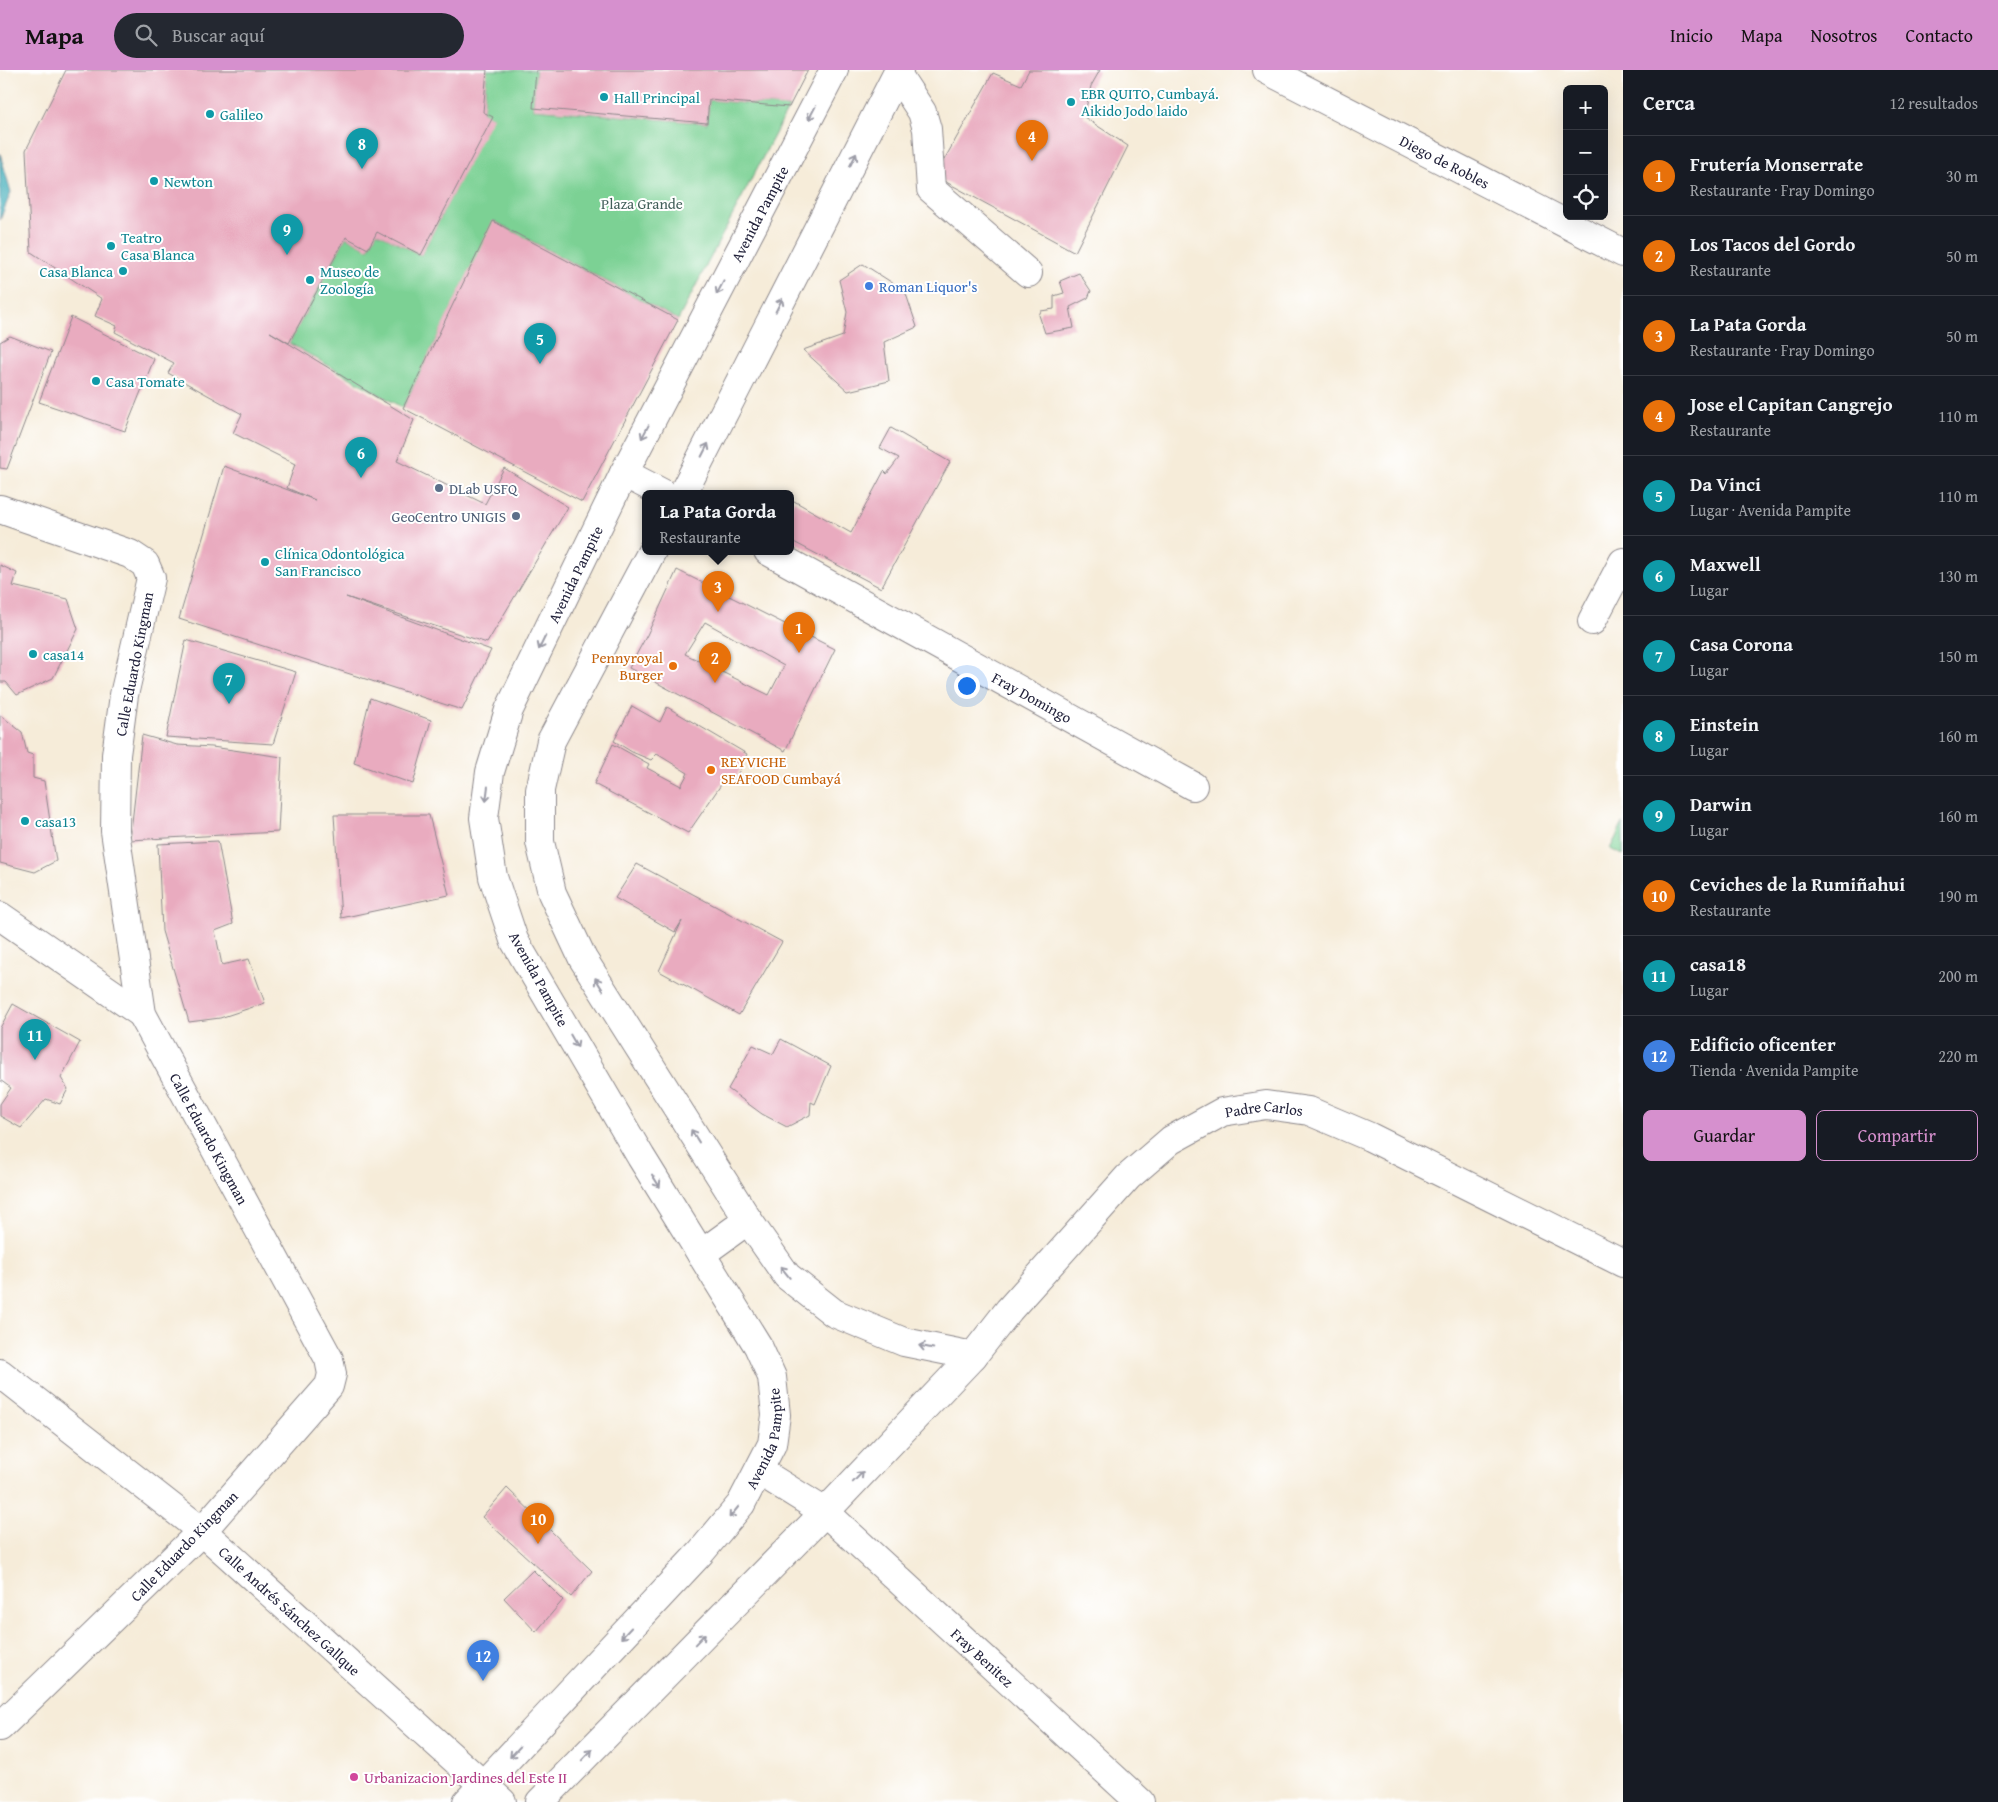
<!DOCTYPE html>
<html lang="es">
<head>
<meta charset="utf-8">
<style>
	body { margin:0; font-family:"Gentium Book Plus",serif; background:#242831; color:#f1f3f6 }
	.controls { position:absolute; right:15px; top:15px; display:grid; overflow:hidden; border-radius:8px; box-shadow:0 5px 20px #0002 }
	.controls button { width:45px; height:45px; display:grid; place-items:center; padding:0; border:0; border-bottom:1px solid #363941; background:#171b24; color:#f1f3f6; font:25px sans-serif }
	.you { position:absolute; left:966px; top:615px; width:18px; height:18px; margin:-12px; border:4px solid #fff; border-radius:50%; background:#1a73e8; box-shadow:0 0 0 8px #1a73e833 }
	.badge { display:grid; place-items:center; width:32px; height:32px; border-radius:50%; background:#d690ce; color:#fff; font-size:16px; font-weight:700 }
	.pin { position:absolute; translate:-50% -41px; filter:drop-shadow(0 1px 2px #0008) }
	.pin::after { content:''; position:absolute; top:26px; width:18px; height:15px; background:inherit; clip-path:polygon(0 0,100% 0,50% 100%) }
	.popup { position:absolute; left:642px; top:420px; width:152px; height:65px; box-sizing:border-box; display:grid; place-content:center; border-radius:8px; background:#171b24; filter:drop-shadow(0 1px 4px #0005); font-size:16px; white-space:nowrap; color:#9ea1a6 }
	.popup b { font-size:19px; color:#f1f3f6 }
	.popup::after { content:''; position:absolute; left:50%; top:100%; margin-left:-10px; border:10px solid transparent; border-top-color:#171b24 }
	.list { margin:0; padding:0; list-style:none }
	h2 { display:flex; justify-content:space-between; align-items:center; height:65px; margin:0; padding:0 20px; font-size:21px }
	h2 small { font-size:16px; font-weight:400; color:#9ea1a6 }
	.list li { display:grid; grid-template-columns:32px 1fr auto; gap:15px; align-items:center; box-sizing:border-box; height:80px; padding:0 20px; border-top:1px solid #363941 }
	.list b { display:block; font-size:19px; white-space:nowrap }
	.list p { margin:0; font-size:16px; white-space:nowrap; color:#9ea1a6 }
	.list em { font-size:16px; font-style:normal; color:#9ea1a6 }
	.actions { display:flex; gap:10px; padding:15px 20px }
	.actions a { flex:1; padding:11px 0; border:1px solid #d690ce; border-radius:8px; text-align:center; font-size:18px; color:#d690ce }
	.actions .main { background:#d690ce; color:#111 }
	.icon { flex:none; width:28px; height:28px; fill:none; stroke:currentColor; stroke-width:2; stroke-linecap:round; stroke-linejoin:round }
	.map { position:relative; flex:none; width:1623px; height:1732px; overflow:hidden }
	header { display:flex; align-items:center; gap:30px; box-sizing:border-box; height:70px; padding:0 25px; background:#d690ce; color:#111 }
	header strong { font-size:24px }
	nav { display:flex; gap:28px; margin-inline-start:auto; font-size:18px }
	.search { width:350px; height:45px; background:#242831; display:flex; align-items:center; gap:12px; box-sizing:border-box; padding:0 18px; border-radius:28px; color:#9ea1a6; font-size:19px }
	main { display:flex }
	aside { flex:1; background:#171b24 }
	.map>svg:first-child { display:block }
</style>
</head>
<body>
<header>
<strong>Mapa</strong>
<div class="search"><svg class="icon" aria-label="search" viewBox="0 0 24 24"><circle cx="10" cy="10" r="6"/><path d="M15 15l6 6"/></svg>Buscar aquí</div>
<nav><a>Inicio</a><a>Mapa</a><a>Nosotros</a><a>Contacto</a></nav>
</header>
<main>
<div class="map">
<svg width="1623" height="1732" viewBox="0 0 1623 1732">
	<rect width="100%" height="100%" fill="#fff"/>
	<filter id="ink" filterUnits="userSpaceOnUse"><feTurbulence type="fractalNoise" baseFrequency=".02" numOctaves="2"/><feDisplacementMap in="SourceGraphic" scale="10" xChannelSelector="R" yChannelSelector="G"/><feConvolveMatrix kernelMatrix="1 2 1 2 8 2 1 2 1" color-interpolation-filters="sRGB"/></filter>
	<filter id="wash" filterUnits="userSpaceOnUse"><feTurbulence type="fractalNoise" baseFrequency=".0096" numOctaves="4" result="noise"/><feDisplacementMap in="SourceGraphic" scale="20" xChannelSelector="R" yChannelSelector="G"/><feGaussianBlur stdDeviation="1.12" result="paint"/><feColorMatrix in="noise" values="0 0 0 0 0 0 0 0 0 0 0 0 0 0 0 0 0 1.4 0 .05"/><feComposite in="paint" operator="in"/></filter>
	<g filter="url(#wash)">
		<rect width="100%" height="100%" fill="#f6ecd9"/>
		<!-- green -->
		<path fill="#7cd194" stroke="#4f7a68" d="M487 0H536L533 39 707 53 709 30 789 37 678 250 494 151 403 338 289 273 346 167 368 179 377 162 421 185 492 47 483 42Z
			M1623 753V785L1610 779Z"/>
		<!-- water -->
		<path fill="#3cacb8" stroke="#2f677a" d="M0 83 11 122 0 150Z"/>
		<g id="blocks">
			<!-- building -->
			<path fill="#e9abbf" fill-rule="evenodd" d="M66 0H487L483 42 493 47 421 185 377 162 368 179 346 167 289 273 270 262 414 350 397 391 485 434 504 398 568 437 487 573 346 527 491 580 462 640 179 549 224 396 315 430 287 418 295 394 233 363 242 344 168 303 174 293 115 262 117 256 95 246 102 229 31 182 26 80Z
				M536 0H808L789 37 709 30 707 53 533 38Z
				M1029 0H1100L1091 16 1084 47 1128 76 1075 182 935 106 993 3 1021 15Z
				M493 151 678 250 582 432 403 338Z
				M863 194 905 221 917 257 884 272 889 311 848 321 803 280 843 266 847 242 839 210Z
				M1079 203 1091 221 1088 228 1070 237 1074 258 1045 263 1039 245 1041 241 1054 239V226L1064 223 1060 211Z
				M71 247 154 289 125 361 39 332Z
				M10 266 51 282 7 399 0 398V272Z
				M891 358 950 392 881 518 790 470V436L794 431 851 463 884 401 887 404 899 388 880 378Z
				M0 495 17 503 13 516 68 529 78 559 53 608 17 625 6 612H0Z
				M677 500 835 579 785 681 629 598 647 565ZM705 552 784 596 769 625 685 584Z
				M186 570 296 602 273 674 166 667Z
				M370 628 431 650 413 714 354 693Z
				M632 636 660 652 667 637 747 684 735 710 727 706 688 763 594 714 613 674 649 694 647 698 681 716 688 703 657 684 651 690 632 682 614 671Z
				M0 645 22 662 27 683 33 685V708L44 711 56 791 35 802 0 793Z
				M142 665 177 675 212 677 282 687 278 762 130 770Z
				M334 745H429L449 825 341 848Z
				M218 771 233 854 215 861 222 895 249 889 265 933 220 948 189 952 162 861 158 774Z
				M637 794 782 872 739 945 659 901 682 851 675 862 615 828Z
				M13 934 80 972 61 1008 68 1019 60 1034 46 1029 21 1058 0 1046V1034L11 1018 0 1010V958Z
				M781 969 831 996 815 1034 811 1032 810 1045 787 1057 762 1044 728 1019 753 975 773 984Z
				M507 1418 592 1501 571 1527 482 1447Z
				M533 1500 563 1530 536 1562 504 1528Z"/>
		</g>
	</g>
	<g filter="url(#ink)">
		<use href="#blocks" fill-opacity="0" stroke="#8c878a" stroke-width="1"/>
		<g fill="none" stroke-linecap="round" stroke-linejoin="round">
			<defs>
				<g id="minor">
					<path id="s1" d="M1267 0 1623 183"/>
					<path d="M897 4 922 42 927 59 931 119 1028 203"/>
					<path d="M624 403 662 423"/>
					<path d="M683 423 899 0"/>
					<path id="s2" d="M0 439 130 484 145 494 151 508 124 625 116 685 115 761 142 944 329 1289 332 1304 329 1316 202 1461 0 1657"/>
					<path d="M652 481 551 671 540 720V772L552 823 583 889 748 1150 787 1206 834 1243 904 1272 973 1286"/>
					<path id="s3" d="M768 481 1193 716"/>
					<path d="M1592 551 1623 492"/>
					<path d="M0 846 142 944"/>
					<path d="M701 1184 748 1150"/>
					<path id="s4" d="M0 1303 202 1461 502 1732"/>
					<path id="s5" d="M759 1401 825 1442 1140 1732"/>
					<path id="s6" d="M467 1732 701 1482 741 1434 772 1374 776 1345 772 1307 758 1276 641 1087 514 870 493 807 484 748 490 702 509 640 624 403 834 0"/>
					<path id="s7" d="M540 1732 825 1442 973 1286 1009 1240 1128 1107 1171 1070 1222 1042 1266 1035 1309 1041 1370 1067 1623 1193"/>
				</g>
			</defs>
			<!-- minor casing -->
			<use href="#minor" stroke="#8c878a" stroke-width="30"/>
			<!-- minor -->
			<use href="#minor" stroke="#fff" stroke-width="28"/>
		</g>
		<!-- one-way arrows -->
		<defs><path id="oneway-shaft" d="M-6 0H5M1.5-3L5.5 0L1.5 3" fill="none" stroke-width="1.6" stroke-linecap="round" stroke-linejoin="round" transform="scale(1.25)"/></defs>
		<g stroke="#9c9ca7">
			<use href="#oneway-shaft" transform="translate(812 43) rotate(118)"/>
			<use href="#oneway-shaft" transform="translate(853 90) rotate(-63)"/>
			<use href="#oneway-shaft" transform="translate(720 218) rotate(118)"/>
			<use href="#oneway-shaft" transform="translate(779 235) rotate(-63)"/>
			<use href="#oneway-shaft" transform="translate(645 362) rotate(118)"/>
			<use href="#oneway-shaft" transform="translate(705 380) rotate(-63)"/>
			<use href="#oneway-shaft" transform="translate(542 573) rotate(116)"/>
			<use href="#oneway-shaft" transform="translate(487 724) rotate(97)"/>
			<use href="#oneway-shaft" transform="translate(599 914) rotate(-122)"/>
			<use href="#oneway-shaft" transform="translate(574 971) rotate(60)"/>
			<use href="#oneway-shaft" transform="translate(695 1066) rotate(-122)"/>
			<use href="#oneway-shaft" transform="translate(656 1111) rotate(58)"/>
			<use href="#oneway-shaft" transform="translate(785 1202) rotate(-129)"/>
			<use href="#oneway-shaft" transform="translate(926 1277) rotate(-169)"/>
			<use href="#oneway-shaft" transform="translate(858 1407) rotate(-46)"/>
			<use href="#oneway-shaft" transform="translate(734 1442) rotate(130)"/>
			<use href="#oneway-shaft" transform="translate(626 1563) rotate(133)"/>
			<use href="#oneway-shaft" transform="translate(700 1569) rotate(-46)"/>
			<use href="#oneway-shaft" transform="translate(515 1682) rotate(133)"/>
			<use href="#oneway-shaft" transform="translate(587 1685) rotate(-46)"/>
		</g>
	</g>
	<!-- markers -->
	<g fill="#0f9aa8" stroke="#fff" stroke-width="2">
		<circle cx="604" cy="27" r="5"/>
		<circle cx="1071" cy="32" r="5"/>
		<circle cx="210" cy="44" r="5"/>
		<circle cx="154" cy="111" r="5"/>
		<circle cx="111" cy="176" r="5"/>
		<circle cx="123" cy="201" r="5"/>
		<circle cx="310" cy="210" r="5"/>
		<circle cx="96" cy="311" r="5"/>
		<circle cx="265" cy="492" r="5"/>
		<circle cx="33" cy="584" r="5"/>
		<circle cx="25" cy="751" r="5"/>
	</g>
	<circle fill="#3f7fe0" stroke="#fff" stroke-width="2" cx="869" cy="216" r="5"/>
	<g fill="#5c6f8a" stroke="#fff" stroke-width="2">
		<circle cx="439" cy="418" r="5"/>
		<circle cx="516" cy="446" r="5"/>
	</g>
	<g fill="#e8710a" stroke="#fff" stroke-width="2">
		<circle cx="673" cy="596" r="5"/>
		<circle cx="711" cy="700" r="5"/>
	</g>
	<circle fill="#d1479c" stroke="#fff" stroke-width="2" cx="354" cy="1707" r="5"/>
	<g text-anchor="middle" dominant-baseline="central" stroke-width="4" stroke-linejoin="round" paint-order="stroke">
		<!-- culture labels -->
		<g font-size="15" fill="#0d838f" stroke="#fff" text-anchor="start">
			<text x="1081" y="23">EBR QUITO, Cumbayá.<tspan x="1081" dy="17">Aikido Jodo laido</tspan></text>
			<text x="614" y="27">Hall Principal</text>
			<text x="220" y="44">Galileo</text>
			<text x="164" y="111">Newton</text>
			<text x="121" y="167">Teatro<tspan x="121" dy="17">Casa Blanca</tspan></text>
			<text x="113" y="201" text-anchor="end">Casa Blanca</text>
			<text x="320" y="201">Museo de<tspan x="320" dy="17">Zoología</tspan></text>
			<text x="106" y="311">Casa Tomate</text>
			<text x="275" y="483">Clínica Odontológica<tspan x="275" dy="17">San Francisco</tspan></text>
			<text x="43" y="584">casa14</text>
			<text x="35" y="751">casa13</text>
		</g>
		<!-- street labels -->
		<g font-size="15" fill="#22223b" stroke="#fff">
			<text stroke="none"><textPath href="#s1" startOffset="200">Diego de Robles</textPath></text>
			<text stroke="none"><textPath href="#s6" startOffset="1841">Avenida Pampite</textPath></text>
			<text stroke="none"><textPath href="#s6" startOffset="1436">Avenida Pampite</textPath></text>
			<text transform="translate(134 594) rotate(-79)">Calle Eduardo Kingman</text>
			<text stroke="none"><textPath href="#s3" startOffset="302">Fray Domingo</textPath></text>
			<text transform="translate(539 909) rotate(61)">Avenida Pampite</text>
			<text stroke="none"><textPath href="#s7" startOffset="1016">Padre Carlos</textPath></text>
			<text stroke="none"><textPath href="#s2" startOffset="754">Calle Eduardo Kingman</textPath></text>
			<text stroke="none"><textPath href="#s6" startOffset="476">Avenida Pampite</textPath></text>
			<text transform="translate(184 1476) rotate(-46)">Calle Eduardo Kingman</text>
			<text stroke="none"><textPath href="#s4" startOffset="375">Calle Andrés Sánchez Gallque</textPath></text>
			<text stroke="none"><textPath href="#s5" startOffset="292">Fray Benitez</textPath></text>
		</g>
		<!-- park labels -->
		<g font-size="15" fill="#425f5a" stroke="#fff">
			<text x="642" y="133">Plaza Grande</text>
		</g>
		<!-- shop labels -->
		<g font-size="15" fill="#366cbe" stroke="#fff" text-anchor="start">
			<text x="879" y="216">Roman Liquor's</text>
		</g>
		<!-- service labels -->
		<g font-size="15" fill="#4e5e75" stroke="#fff" text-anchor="start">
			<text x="449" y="418">DLab USFQ</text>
			<text x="506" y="446" text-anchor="end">GeoCentro UNIGIS</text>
		</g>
		<!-- food labels -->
		<g font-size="15" fill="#c56008" stroke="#fff" text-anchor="end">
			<text x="663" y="587">Pennyroyal<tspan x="663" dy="17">Burger</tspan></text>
			<text x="721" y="691" text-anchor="start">REYVICHE<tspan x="721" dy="17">SEAFOOD Cumbayá</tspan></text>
		</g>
		<!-- hotel labels -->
		<g font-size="15" fill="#b23c85" stroke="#fff" text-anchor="start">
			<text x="364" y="1707">Urbanizacion Jardines del Este II</text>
		</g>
	</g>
</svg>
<div class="controls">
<button>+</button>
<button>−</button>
<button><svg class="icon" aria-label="locate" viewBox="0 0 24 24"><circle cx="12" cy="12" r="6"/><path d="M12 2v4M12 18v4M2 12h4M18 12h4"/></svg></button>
</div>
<div class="you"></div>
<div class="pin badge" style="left:799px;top:583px;background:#e8710a">1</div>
<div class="pin badge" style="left:715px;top:613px;background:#e8710a">2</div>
<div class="pin badge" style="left:718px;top:542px;background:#e8710a">3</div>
<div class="popup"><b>La Pata Gorda</b>Restaurante</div>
<div class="pin badge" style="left:1032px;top:91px;background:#e8710a">4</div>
<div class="pin badge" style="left:540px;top:294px;background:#0f9aa8">5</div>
<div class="pin badge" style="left:361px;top:408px;background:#0f9aa8">6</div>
<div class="pin badge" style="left:229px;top:634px;background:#0f9aa8">7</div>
<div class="pin badge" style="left:362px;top:99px;background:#0f9aa8">8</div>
<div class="pin badge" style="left:287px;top:185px;background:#0f9aa8">9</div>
<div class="pin badge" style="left:538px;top:1474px;background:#e8710a">10</div>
<div class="pin badge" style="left:35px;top:990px;background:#0f9aa8">11</div>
<div class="pin badge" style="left:483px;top:1611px;background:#3f7fe0">12</div>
</div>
<aside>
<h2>Cerca<small>12 resultados</small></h2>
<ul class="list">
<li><span class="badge" style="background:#e8710a">1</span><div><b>Frutería Monserrate</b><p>Restaurante · Fray Domingo</p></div><em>30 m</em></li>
<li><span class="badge" style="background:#e8710a">2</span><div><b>Los Tacos del Gordo</b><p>Restaurante</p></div><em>50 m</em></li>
<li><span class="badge" style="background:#e8710a">3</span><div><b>La Pata Gorda</b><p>Restaurante · Fray Domingo</p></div><em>50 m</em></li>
<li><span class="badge" style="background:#e8710a">4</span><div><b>Jose el Capitan Cangrejo</b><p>Restaurante</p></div><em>110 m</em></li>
<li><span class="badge" style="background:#0f9aa8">5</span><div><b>Da Vinci</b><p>Lugar · Avenida Pampite</p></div><em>110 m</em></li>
<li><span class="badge" style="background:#0f9aa8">6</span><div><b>Maxwell</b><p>Lugar</p></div><em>130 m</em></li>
<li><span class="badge" style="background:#0f9aa8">7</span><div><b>Casa Corona</b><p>Lugar</p></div><em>150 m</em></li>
<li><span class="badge" style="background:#0f9aa8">8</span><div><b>Einstein</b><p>Lugar</p></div><em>160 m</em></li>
<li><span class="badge" style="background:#0f9aa8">9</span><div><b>Darwin</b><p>Lugar</p></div><em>160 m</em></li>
<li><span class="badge" style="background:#e8710a">10</span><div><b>Ceviches de la Rumiñahui</b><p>Restaurante</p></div><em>190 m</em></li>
<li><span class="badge" style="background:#0f9aa8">11</span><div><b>casa18</b><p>Lugar</p></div><em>200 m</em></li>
<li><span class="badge" style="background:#3f7fe0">12</span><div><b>Edificio oficenter</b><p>Tienda · Avenida Pampite</p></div><em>220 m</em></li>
</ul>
<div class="actions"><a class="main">Guardar</a><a>Compartir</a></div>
</aside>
</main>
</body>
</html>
